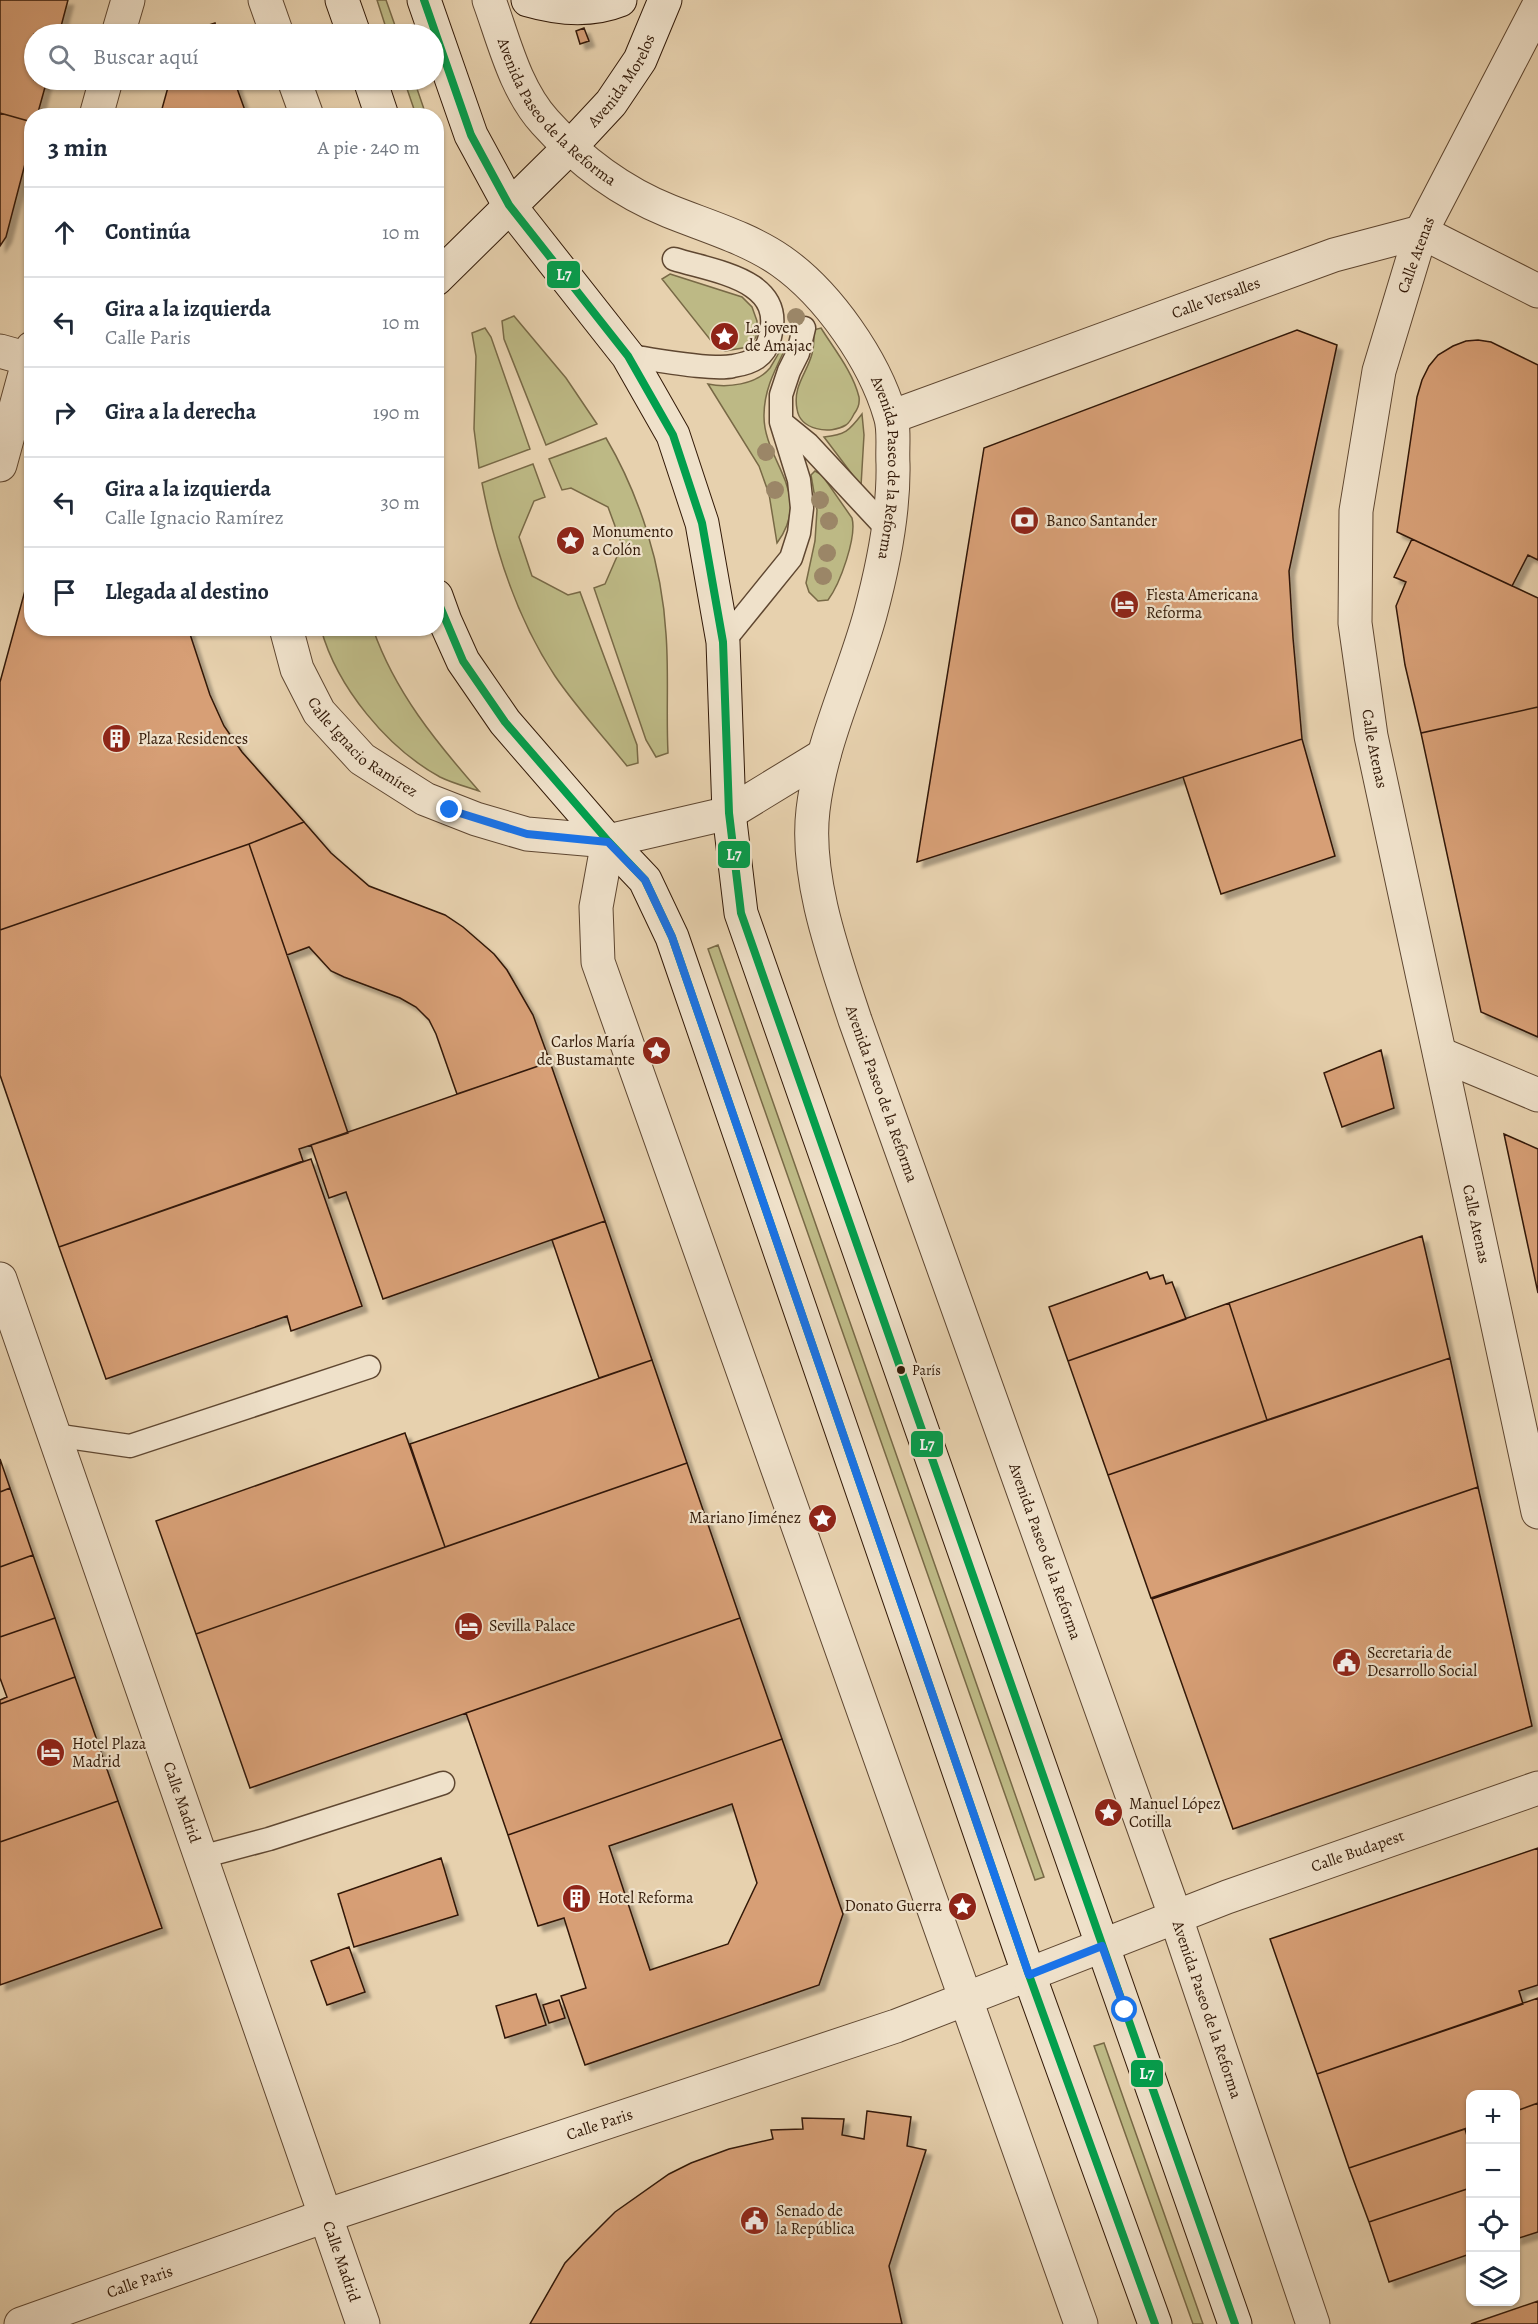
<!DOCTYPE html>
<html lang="es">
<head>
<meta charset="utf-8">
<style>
	body { margin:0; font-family:Alegreya,serif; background:#f2f2f3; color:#1f2937 }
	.controls { position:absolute; right:18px; bottom:18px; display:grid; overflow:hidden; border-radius:12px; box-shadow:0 2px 4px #0004 }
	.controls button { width:54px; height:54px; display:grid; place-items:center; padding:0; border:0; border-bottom:2px solid #e0e1e3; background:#fff; color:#1f2937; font:30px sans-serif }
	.stop { position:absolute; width:18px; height:18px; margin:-14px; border:4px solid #1a73e8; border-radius:50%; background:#fff }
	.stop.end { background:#1a73e8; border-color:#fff; box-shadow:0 2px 6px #0008 }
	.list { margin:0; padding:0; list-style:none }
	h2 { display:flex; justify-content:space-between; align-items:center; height:78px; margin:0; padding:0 24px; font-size:26px }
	h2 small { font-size:20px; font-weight:400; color:#747a83 }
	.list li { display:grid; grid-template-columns:39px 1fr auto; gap:18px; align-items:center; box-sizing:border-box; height:90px; padding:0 24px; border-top:2px solid #e0e1e3 }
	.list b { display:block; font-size:22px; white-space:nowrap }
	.list p { margin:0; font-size:20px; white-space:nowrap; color:#747a83 }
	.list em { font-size:20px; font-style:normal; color:#747a83 }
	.icon { flex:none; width:33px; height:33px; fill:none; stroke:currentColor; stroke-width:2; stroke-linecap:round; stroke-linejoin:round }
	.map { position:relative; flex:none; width:1538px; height:2324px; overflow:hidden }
	.search { position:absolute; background:#fff; box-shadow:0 2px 4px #0004; left:24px; top:24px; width:420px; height:66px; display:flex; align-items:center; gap:15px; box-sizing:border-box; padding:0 21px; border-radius:33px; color:#747a83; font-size:22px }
	.panel { position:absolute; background:#fff; box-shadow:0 2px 4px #0004; left:24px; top:108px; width:420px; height:528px; border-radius:24px }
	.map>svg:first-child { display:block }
</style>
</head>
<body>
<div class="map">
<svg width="1538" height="2324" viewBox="0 0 1538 2324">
	<defs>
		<filter id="shadow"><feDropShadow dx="5.5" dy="5.5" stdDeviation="1.5" flood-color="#0004"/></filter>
	</defs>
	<rect width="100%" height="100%" fill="#e7d1ae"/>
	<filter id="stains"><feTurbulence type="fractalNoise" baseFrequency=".00333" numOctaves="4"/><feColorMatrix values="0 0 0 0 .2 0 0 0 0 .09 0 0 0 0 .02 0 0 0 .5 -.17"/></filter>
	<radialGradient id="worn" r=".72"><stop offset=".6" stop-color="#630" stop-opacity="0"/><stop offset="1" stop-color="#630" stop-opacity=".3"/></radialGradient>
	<!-- green -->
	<path fill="#bdb985" stroke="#786946" stroke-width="1.5" d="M377 0H386L398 34H388Z
		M404 80H414L426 115H416Z
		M670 274 742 297 752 307 757 321 756 337 748 347 725 351 716 347 662 279Z
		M514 316 566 378 597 424 546 445 504 339 502 321Z
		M485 328 491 337 530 449 479 468 474 429 476 356 472 333Z
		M821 328C834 349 853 372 859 397 860 404 858 409 854 414 852 418 849 423 846 425 830 435 800 430 797 409 791 378 819 366 813 330Z
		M784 343 787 345C776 368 764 389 764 415 763 461 814 493 777 543L769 494 759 466 708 384C727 388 756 385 770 368 775 360 780 351 784 343Z
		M862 414 864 435 861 486 824 437C845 435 849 431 862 414Z
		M606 438C640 496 662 566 666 634 669 673 666 713 668 753L656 757 646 740 594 588 605 584 622 545 608 507 571 488 562 490 549 459Z
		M533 464 545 497 534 501 519 537 532 576 568 595 580 592 637 745 638 763 627 766C603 736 576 707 555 676 516 617 495 551 482 483Z
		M815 471 822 475 852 518C857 537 840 584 828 600L818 601 809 592 806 583 815 541 817 510 811 475Z
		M321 629H373C395 692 436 742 479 791 467 787 452 783 440 777 387 748 337 687 321 629Z
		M718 945 1044 1877 1035 1880 708 949Z
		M1104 2043 1203 2324H1193L1094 2046Z"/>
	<!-- building -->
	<path fill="#d79f76" stroke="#321907" stroke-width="1.5" fill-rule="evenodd" filter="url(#shadow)" d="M0 0H68L59 34H34V80H47L37 116H32V122L0 113Z
		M215 23 218 34H182Z
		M584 28 589 41 580 44 576 31Z
		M170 80H234L247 116H160Z
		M0 113 32 122V137L6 237 0 246Z
		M1297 330 1337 345 1289 571 1293 638 1302 739 917 862 984 448Z
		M1478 340 1491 342 1538 365V560L1528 555 1512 586 1397 532 1417 397 1422 380 1429 366 1438 355 1453 346 1466 341Z
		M1412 539 1538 598V707L1421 733 1405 665 1396 606 1406 582 1394 577Z
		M32 565V628H188L210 695 224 726 242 752 304 822 249 844 0 930V682Z
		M1538 707V1037L1481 1012 1421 733Z
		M1302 739 1335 856 1221 894 1183 777Z
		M304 822 331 853 369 886 445 915 463 927 494 954 507 970 533 1015 550 1062 457 1094 436 1034 429 1020 416 1007 400 998 344 977 331 971 309 947 287 955 249 844Z
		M249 844 348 1133 299 1149 303 1161 59 1247 0 1075V930Z
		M1381 1050 1394 1108 1342 1127 1324 1073Z
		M550 1062 605 1221 383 1299 346 1192 329 1198 311 1145Z
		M1504 1134 1538 1149V1293Z
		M311 1159 362 1306 291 1331 287 1316 106 1379 59 1247Z
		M605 1221 652 1360 599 1378 552 1240Z
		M1422 1236 1450 1358 1267 1420 1229 1303Z
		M1147 1272 1150 1279 1163 1275 1166 1284 1172 1282 1186 1319 1068 1361 1049 1307Z
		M1229 1303 1267 1420 1108 1475 1068 1361Z
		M1450 1358 1478 1487 1151 1598 1108 1475Z
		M652 1360 687 1463 445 1547 410 1444Z
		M405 1433 445 1547 196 1634 156 1521Z
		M0 1459 10 1488 0 1492Z
		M687 1463 740 1618 250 1788 196 1634Z
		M1478 1487 1532 1726 1233 1829 1152 1599Z
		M10 1488 33 1555 0 1567V1492Z
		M33 1555 55 1618 0 1637V1567Z
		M55 1618 75 1677 0 1704V1700L7 1697 0 1678V1637Z
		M740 1618 782 1739 508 1835 466 1713Z
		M75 1677 118 1801 0 1842V1704Z
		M782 1739 843 1914 819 1985 585 2065 561 1996 586 1988 564 1918 538 1926 508 1835ZM732 1804 757 1883 728 1944 650 1970 609 1846Z
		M118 1801 162 1928 0 1985V1842Z
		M1538 1848V1985L1519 1991 1523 2004 1317 2074 1270 1939Z
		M441 1858 458 1915 354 1947 338 1894Z
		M349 1947 365 1992 327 2005 311 1961Z
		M536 1994 546 2025 505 2038 496 2006Z
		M1538 1998V2103L1516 2111V2094H1470V2127L1349 2168 1317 2074Z
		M559 2000 565 2018 549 2023 543 2005Z
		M1538 2103V2232L1516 2239V2111Z
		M867 2111 911 2117 907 2146 926 2150 889 2266 902 2324H530L565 2263 583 2244 615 2212 669 2174 691 2163 729 2149 773 2139 771 2130 803 2129 802 2118 844 2119 842 2135 864 2139Z
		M1465 2129 1470 2146V2188L1369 2222 1349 2168Z
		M1470 2188V2254L1389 2282 1369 2222Z
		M1538 2301V2324H1471Z"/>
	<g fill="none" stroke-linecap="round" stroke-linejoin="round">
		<defs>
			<path id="service" d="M628 356C653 359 712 371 733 366 752 363 765 357 770 337 786 279 715 272 674 259
				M781 422 808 444 889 531
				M723 642 791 558 799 533 802 508 799 480 781 422V395L789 371 798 353 804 328
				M54 1435 130 1446 369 1367
				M201 1857 269 1839 443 1783"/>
			<g id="minor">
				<path id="s1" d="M1538 7 1421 232 1379 371 1356 511 1355 623 1371 736 1538 1512"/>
				<path id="s2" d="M891 417 1334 255 1421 232 1538 291"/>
				<path d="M1440 1054 1538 1095"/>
				<path id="s3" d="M0 1279 363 2324"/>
				<path id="s4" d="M21 2324 325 2216 896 2026 1227 1897 1538 1788"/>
			</g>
			<g id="tertiary">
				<path d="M265 0 277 34"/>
				<path id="s5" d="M489 0C504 41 515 89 545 122 579 160 622 192 669 211 706 226 748 238 781 261 828 294 874 360 890 415 895 429 892 448 893 464 894 514 883 567 870 615 852 680 821 742 813 810 805 877 834 956 855 1020L1176 1918 1313 2324"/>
				<path d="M118 34 128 0"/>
				<path d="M294 80 307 116"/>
				<path d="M96 116 106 80"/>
				<path d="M0 351 32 360"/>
				<path d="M0 465 32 348"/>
				<path id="s6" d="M286 628 297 669 319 712 362 759 425 799 476 819 527 834 608 841 729 813 824 755"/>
				<path d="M608 841 596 907 598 962 1081 2324"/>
			</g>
			<g id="secondary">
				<path d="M342 0 354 34"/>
				<path d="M424 0 471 135 509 205 628 356 673 435 702 523 723 642 729 813 741 913 1235 2324"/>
				<path d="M528 0C559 9 590 12 620 0"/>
				<path d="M370 80 382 116"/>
				<path id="s7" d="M436 279 570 147 611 103 640 60 665 0"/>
				<path d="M436 596 445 621 463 661 505 722 608 841 645 880 672 937 1029 1975 1155 2324"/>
			</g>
		</defs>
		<!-- service casing -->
		<use href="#service" stroke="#5f4731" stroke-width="25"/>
		<!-- minor casing -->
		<use href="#minor" stroke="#5f4731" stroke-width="35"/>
		<!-- tertiary casing -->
		<use href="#tertiary" stroke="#5f4731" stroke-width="35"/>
		<!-- secondary casing -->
		<use href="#secondary" stroke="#321907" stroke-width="35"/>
		<!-- service -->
		<use href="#service" stroke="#efe1ca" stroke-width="22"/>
		<!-- minor -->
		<use href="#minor" stroke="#efe1ca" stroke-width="33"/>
		<!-- tertiary -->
		<use href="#tertiary" stroke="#efe1ca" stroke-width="33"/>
		<!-- secondary -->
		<use href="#secondary" stroke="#efe1ca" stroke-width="33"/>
		<defs>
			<path id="bus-1" d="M424 0 471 135 509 205 628 356 673 435 702 523 723 642 729 813 741 913 1235 2324
				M436 597 463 661 505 722 608 841 645 880 672 937 1029 1975 1155 2324"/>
		</defs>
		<!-- bus-1 casing -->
		<use href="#bus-1" stroke="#efe1ca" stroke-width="12"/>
		<!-- bus-1 -->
		<use href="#bus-1" stroke="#029f4d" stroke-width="8"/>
	</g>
	<!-- trees -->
	<g fill="#9b8667">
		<circle cx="796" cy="317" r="9"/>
		<circle cx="766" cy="452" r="9"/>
		<circle cx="775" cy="490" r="9"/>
		<circle cx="820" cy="500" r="9"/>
		<circle cx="829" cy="521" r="9"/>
		<circle cx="827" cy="553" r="9"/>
		<circle cx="823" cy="576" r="9"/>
	</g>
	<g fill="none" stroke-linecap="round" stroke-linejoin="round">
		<!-- route -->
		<path stroke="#1a73e8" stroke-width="8" d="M450 810 527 834 608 842 645 880 672 937 1029 1975 1102 1946 1125 2010"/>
	</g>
	<!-- icons -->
	<defs>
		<symbol id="sight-disc" viewBox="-11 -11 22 22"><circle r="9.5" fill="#8f2418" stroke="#efe1ca"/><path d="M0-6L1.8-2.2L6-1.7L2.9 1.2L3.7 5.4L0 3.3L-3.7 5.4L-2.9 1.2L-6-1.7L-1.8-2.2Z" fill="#fff"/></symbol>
		<symbol id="bank-disc" viewBox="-11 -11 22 22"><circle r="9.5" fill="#8f2418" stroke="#efe1ca"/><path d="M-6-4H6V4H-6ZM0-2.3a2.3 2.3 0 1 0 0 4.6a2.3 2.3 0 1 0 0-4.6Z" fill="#fff"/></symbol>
		<symbol id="hotel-disc" viewBox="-11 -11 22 22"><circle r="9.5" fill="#8f2418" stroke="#efe1ca"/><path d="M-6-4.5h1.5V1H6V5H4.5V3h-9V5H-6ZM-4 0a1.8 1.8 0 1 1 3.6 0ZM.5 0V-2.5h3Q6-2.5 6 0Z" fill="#fff"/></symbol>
		<symbol id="building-disc" viewBox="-11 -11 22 22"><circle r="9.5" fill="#8f2418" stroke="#efe1ca"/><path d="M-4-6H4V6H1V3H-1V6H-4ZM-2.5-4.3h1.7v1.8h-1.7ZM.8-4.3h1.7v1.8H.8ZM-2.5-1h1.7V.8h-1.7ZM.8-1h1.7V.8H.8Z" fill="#fff"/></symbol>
		<symbol id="civic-disc" viewBox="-11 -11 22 22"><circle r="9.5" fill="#8f2418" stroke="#efe1ca"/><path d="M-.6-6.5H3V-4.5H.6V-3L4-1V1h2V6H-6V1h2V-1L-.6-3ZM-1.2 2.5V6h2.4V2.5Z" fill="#fff"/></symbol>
	</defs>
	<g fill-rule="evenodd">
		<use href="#sight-disc" x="708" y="320" width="33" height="33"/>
		<use href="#bank-disc" x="1008" y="504" width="33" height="33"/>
		<use href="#sight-disc" x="554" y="524" width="33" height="33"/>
		<use href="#hotel-disc" x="1108" y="588" width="33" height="33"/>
		<use href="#building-disc" x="100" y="722" width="33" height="33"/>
		<use href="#sight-disc" x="640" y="1034" width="33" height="33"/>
		<use href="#sight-disc" x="806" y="1502" width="33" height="33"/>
		<use href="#hotel-disc" x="452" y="1610" width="33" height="33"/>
		<use href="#civic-disc" x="1330" y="1646" width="33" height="33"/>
		<use href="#hotel-disc" x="34" y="1736" width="33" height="33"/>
		<use href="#sight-disc" x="1092" y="1796" width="33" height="33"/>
		<use href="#building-disc" x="560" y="1882" width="33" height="33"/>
		<use href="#sight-disc" x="946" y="1890" width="33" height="33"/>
		<use href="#civic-disc" x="738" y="2204" width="33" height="33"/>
	</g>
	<!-- markers -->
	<circle fill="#321907" stroke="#efe1ca" stroke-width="2" cx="901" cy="1370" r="5"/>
	<g text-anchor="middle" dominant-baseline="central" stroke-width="4.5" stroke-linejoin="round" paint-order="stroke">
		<!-- bus labels -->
		<g font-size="14" fill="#321907" stroke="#efe1ca" text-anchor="start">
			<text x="912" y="1370">París</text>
		</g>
		<!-- street labels -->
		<g font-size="16" fill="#321907" stroke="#efe1ca">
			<text stroke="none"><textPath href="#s7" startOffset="273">Avenida Morelos</textPath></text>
			<text stroke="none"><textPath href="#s5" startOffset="134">Avenida Paseo de la Reforma</textPath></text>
			<text transform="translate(1416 255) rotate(-70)">Calle Atenas</text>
			<text stroke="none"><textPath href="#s2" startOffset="346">Calle Versalles</textPath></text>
			<text stroke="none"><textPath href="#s5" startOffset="656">Avenida Paseo de la Reforma</textPath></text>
			<text stroke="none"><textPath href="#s6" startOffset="147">Calle Ignacio Ramírez</textPath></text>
			<text stroke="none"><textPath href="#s1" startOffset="780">Calle Atenas</textPath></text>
			<text stroke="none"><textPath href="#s5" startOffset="1304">Avenida Paseo de la Reforma</textPath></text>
			<text stroke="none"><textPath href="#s1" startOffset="1266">Calle Atenas</textPath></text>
			<text stroke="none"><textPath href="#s5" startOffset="1790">Avenida Paseo de la Reforma</textPath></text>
			<text stroke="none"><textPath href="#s3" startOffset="554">Calle Madrid</textPath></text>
			<text stroke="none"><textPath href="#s4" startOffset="1418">Calle Budapest</textPath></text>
			<text stroke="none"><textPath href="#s5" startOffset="2276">Avenida Paseo de la Reforma</textPath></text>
			<text stroke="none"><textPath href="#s4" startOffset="612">Calle Paris</textPath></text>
			<text stroke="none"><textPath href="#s3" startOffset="1040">Calle Madrid</textPath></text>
			<text stroke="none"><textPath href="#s4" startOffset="126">Calle Paris</textPath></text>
		</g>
		<!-- poi labels -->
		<g font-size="16" fill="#321907" stroke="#efe1ca" text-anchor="start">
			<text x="745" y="328">La joven<tspan x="745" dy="18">de Amajac</tspan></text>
			<text x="1046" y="521">Banco Santander</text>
			<text x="592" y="532">Monumento<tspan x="592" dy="18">a Colón</tspan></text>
			<text x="1146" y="595">Fiesta Americana<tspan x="1146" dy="18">Reforma</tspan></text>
			<text x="138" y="739">Plaza Residences</text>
			<text x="635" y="1042" text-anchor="end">Carlos María<tspan x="635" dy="18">de Bustamante</tspan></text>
			<text x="801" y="1518" text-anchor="end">Mariano Jiménez</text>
			<text x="489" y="1626">Sevilla Palace</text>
			<text x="1367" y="1653">Secretaria de<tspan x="1367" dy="18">Desarrollo Social</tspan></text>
			<text x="72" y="1744">Hotel Plaza<tspan x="72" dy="18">Madrid</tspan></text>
			<text x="1129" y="1804">Manuel López<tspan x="1129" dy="18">Cotilla</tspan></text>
			<text x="598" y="1898">Hotel Reforma</text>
			<text x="942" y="1906" text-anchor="end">Donato Guerra</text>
			<text x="776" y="2211">Senado de<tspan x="776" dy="18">la República</tspan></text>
		</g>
	</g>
	<g stroke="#efe1ca" stroke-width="2">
		<rect x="546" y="260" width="35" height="29" rx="6" fill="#029f4d"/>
		<rect x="717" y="840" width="34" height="29" rx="6" fill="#029f4d"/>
		<rect x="910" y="1430" width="34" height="28" rx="6" fill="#029f4d"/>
		<rect x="1130" y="2059" width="34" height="29" rx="6" fill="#029f4d"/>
	</g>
	<g font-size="16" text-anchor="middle" font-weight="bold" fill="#fff">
		<text x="564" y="280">L7</text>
		<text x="734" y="860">L7</text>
		<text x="927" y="1450">L7</text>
		<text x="1147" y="2079">L7</text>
	</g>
	<rect width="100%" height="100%" filter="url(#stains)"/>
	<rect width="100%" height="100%" fill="url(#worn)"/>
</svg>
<div class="controls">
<button>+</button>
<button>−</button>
<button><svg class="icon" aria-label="locate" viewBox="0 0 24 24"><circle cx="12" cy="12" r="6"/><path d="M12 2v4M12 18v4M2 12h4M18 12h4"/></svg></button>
<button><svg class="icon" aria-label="layers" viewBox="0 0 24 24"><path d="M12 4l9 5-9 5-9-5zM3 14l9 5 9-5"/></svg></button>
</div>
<div class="stop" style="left:1125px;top:2010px"></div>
<div class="stop end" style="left:450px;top:810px"></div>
<div class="search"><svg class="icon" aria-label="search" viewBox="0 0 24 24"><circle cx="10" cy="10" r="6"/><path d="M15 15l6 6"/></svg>Buscar aquí</div>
<section class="panel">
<h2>3 min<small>A pie · 240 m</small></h2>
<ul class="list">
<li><svg class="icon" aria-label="ahead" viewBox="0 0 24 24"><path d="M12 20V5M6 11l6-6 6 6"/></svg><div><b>Continúa</b></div><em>10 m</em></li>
<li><svg class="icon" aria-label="left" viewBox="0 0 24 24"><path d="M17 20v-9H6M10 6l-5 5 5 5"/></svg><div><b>Gira a la izquierda</b><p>Calle Paris</p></div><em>10 m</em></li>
<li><svg class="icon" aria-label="right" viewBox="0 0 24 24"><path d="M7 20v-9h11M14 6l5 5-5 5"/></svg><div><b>Gira a la derecha</b></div><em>190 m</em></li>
<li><svg class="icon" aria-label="left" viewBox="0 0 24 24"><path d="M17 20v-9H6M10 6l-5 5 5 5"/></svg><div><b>Gira a la izquierda</b><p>Calle Ignacio Ramírez</p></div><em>30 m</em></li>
<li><svg class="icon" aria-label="arrive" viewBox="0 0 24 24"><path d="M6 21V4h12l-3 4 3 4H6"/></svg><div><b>Llegada al destino</b></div></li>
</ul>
</section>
</div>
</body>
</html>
